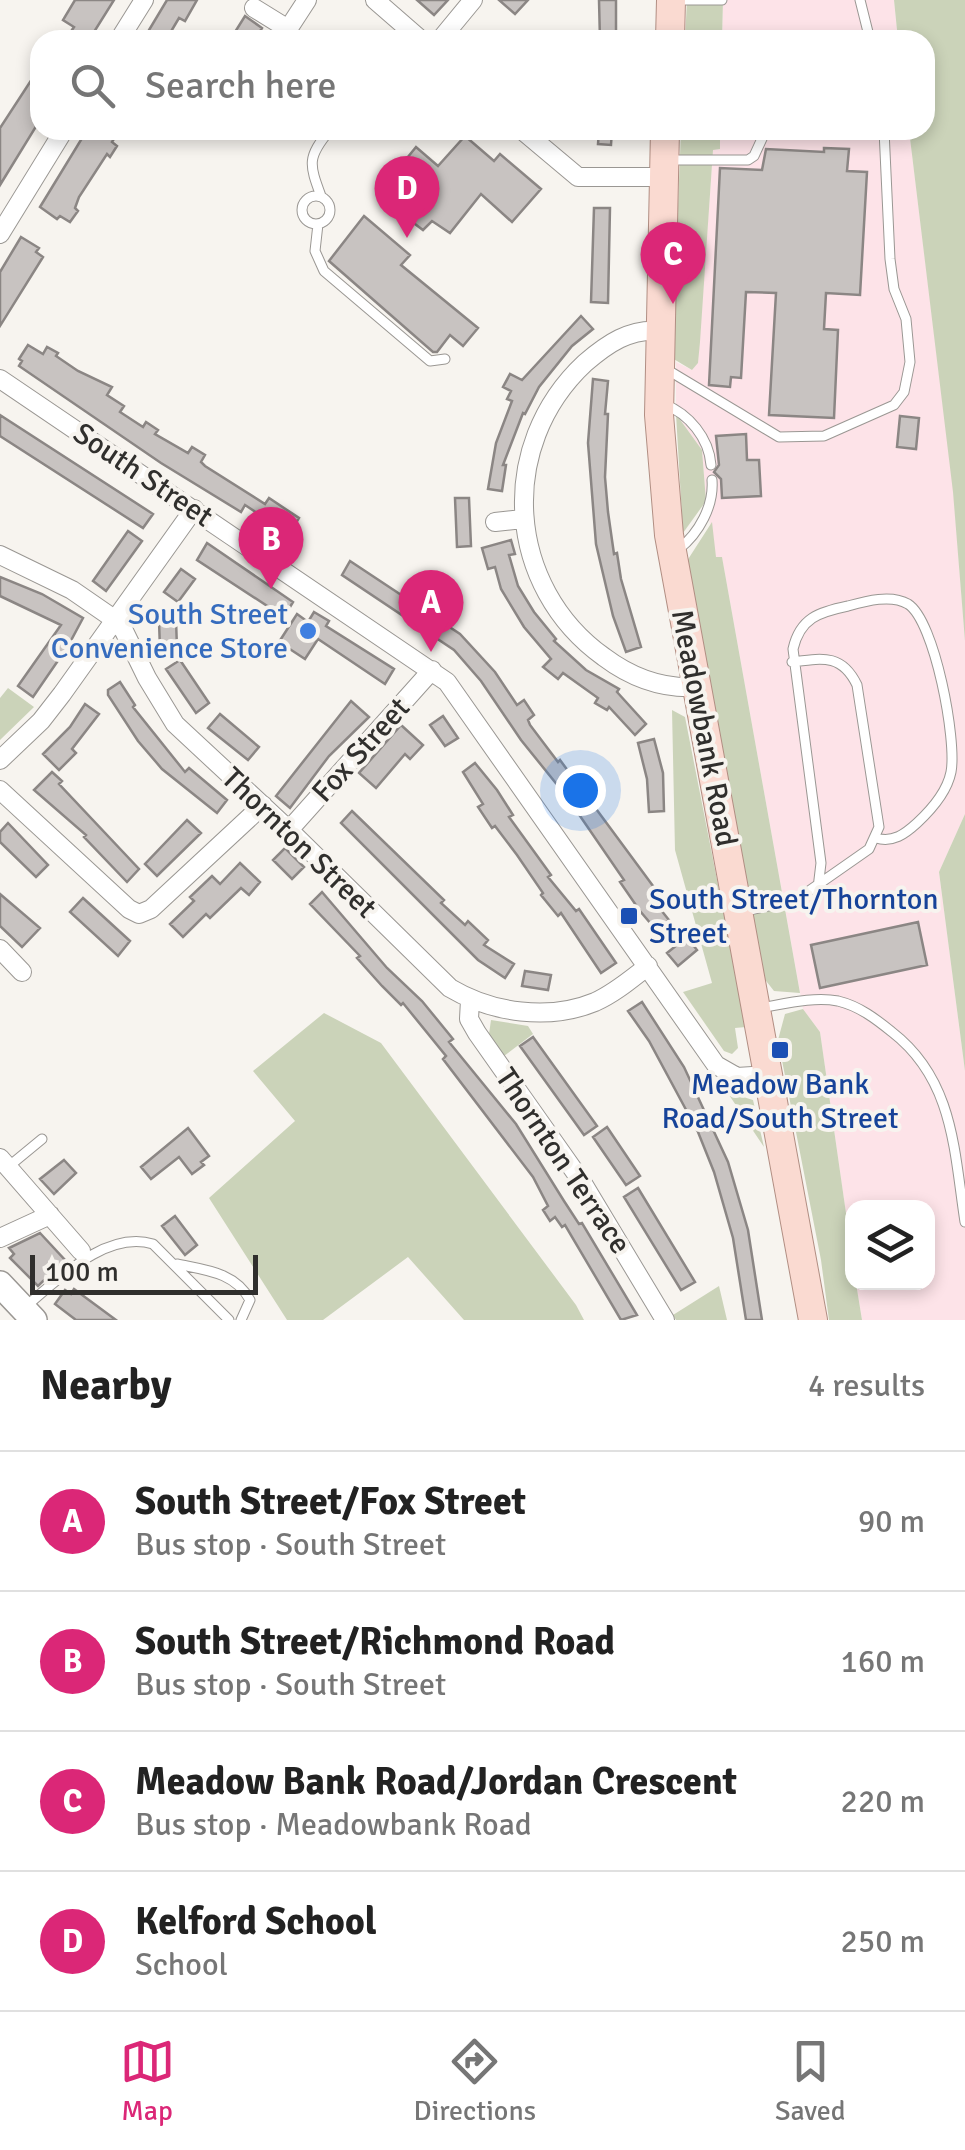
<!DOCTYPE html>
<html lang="en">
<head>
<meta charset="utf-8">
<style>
	body { margin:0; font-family:Signika,sans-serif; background:#f2f2f2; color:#222 }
	.controls { position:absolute; right:30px; bottom:30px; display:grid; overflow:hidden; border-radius:20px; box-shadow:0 5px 15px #0003 }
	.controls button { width:90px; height:90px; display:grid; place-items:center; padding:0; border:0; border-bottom:2px solid #e0e0e0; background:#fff; color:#222; font:50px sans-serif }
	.scale { position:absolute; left:30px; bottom:25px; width:228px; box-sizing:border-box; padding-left:10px; border:5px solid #302f2d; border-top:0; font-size:28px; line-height:35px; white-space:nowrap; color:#302f2d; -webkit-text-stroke:8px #f7f4ef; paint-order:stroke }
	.you { position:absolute; left:580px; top:790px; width:35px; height:35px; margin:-25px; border:8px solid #fff; border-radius:50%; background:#1a73e8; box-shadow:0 0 0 15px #1a73e833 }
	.badge { display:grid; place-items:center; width:65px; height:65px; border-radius:50%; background:#db2777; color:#fff; font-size:32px; font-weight:700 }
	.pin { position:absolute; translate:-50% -82px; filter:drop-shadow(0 2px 5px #0008) }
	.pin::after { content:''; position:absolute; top:52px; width:35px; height:30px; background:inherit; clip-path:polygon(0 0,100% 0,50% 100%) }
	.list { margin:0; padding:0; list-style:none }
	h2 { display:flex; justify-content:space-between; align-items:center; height:130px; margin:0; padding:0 40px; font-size:42px }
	h2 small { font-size:32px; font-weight:400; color:#767676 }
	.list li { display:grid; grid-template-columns:65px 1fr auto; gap:30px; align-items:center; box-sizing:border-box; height:140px; padding:0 40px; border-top:2px solid #e0e0e0 }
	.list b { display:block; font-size:38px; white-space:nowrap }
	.list p { margin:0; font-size:32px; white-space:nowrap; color:#767676 }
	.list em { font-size:32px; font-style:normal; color:#767676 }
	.icon { flex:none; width:55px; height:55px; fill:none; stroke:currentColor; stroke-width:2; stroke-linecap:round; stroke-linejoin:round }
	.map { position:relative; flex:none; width:965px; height:1320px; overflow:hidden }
	.search { position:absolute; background:#fff; box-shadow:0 5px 15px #0003; left:30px; right:30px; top:30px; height:110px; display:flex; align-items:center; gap:25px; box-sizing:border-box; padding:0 35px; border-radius:30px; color:#767676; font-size:38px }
	.sheet { height:690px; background:#fff }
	nav { display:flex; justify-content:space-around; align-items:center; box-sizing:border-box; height:140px; border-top:2px solid #e0e0e0; background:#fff; font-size:28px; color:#767676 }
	nav a { display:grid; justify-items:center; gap:5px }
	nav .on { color:#db2777 }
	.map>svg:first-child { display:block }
</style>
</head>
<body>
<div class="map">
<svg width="965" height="1320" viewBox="0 0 965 1320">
	<rect width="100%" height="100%" fill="#f7f4ef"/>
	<!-- industrial -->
	<path fill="#fde3e8" d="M723 0H894L898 40H722Z
		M720 130H909L953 487 965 641V814L939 872 965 1071V1320H862L856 1283 928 1282V1208H852V1255L820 1032 803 1009 722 557 716 558 706 501 702 450 676 414V362L692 370 698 363 713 150 720 149Z"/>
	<!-- green -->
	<path fill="#cbd3b9" d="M687 0H723L722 40H685Z
		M894 0H965V641L953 492 909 130H925V40H898Z
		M681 130H720V149L713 150 700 342 698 363 692 370 672 358Z
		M676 414 702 450 706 501 683 533Z
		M712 522 716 557H722L800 993 774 991 763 977 685 564Z
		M8 688 34 707 0 740V698Z
		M672 710 685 717 746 1027 735 1028 738 1048 732 1054 724 1051 683 992 712 983 675 850Z
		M965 814V1071L939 872Z
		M803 1009 820 1032 852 1255V1282L856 1283 862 1320H829L821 1260 778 1040 785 1014Z
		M324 1013 381 1043 576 1305 584 1320H464L408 1257 323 1320H287L209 1198 295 1121 253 1071Z
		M491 1020 528 1026 533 1034 504 1056 489 1034Z
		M727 1092 753 1100 764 1147Z
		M719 1286 727 1320H676L673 1315Z"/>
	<!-- building -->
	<path fill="#c8c3c1" stroke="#8b8684" stroke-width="2.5" d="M75 0H114L89 40H65L74 27 63 20Z
		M167 0H197L185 21 179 18 166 40H143Z
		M417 0H448L434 15Z
		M499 0H528L515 14Z
		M599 0H616V40H600Z
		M245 16 262 28 255 40H230Z
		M32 79 40 84V120L0 185V128Z
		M87 130H105L115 137 112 142 117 146 110 157 107 154 79 197 75 208 78 211 70 222 60 216 57 219 40 207Z
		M599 130H612L611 145 598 144Z
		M465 136 494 161 500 154 541 189 512 222 481 194 450 233 432 221 423 230 407 218 423 198 394 174 416 147 438 166Z
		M824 148 849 149 847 171 867 172 860 295 826 293 824 329 838 330 834 418 769 415 776 293 746 292 741 378 731 377 730 387 709 385 720 168 762 170 766 149 824 152Z
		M594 208H610L608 303 591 302Z
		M364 216 410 255 401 265 478 328 463 346 450 335 437 352H433L329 261Z
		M21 237 39 248 36 252 43 257 0 326V272Z
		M581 316 593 329 572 346 539 387 525 414 523 413 503 465H506L502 491 488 489 496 443 512 401 507 399 511 391 503 387 510 374 522 380Z
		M28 345 43 354 47 347 58 353 56 356 78 371 112 387 107 395 124 406 120 412 143 427 146 422 158 430 155 434 188 453 192 447 205 455 201 462 205 466 265 504 269 498 299 518 293 528 287 524 283 530 245 505 241 512 161 463 19 366 22 361 19 359Z
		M593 379 608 381 605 414H608L605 477 608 512 614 554 617 553 621 579 641 647 626 652 613 616 596 544 588 443Z
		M0 415 153 514 143 528 0 436Z
		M900 416 919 418 916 449 897 447Z
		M746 434 747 460H759L761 496 722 498 721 479 714 472 719 465 716 436Z
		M455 498H469L471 546 457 547Z
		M128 531 142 541 106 591 93 581Z
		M511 540 515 554 509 555 518 586 534 612 556 639 554 641 586 670 619 689 617 692 646 724 635 735 609 707 607 710 595 703 598 698 563 673 558 679 543 667 551 659 524 627 501 589 495 567 488 569 482 548Z
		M207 543 293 602 284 617 197 560Z
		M350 561 460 634 495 672 517 705 524 700 534 715 528 720 530 725 558 762 560 760 656 890 649 895 669 920 657 931 640 911 620 882 624 880 567 797 521 740 481 681 454 650 342 575Z
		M181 569 195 579 178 602 164 592Z
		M0 577 42 594 83 618 68 646 33 697 18 686 61 625 0 596Z
		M314 612 329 621 326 626 394 669 385 684 318 639 305 659 279 642 297 614 308 622Z
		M176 620 177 648 160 649 159 621Z
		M180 660 209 703 196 713 166 669Z
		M120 682 135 705 133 707 185 772 189 768 227 800 217 813 162 769 138 741 108 695V690Z
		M351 701 369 717 329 756 290 808 276 796Z
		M85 704 99 714 72 749 76 753 59 770 43 754 70 727Z
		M220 714 259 747 248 760 208 728Z
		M443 716 458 738 445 746 430 725Z
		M401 725 423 745 410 759 405 754 376 788 359 773Z
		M654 739 663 773 664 811 649 812 647 779 638 743Z
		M475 763 497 790 513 815 509 817 551 875 548 877 576 911 579 909 616 963 601 973 561 913 558 916 541 895 543 893 517 855 495 826 492 828 478 807 483 804 463 772Z
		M52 772 62 781 59 784 139 869 127 882 84 837 86 835 34 790Z
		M352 811 444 900 441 903 465 925 468 921 488 940 484 945 514 964 505 978 478 960 341 823Z
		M187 820 201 833 157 876 145 864Z
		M8 823 48 865 36 877 0 842V832Z
		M285 848 304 867 292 879 273 860Z
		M240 863 260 882 249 895 241 888 210 918 206 914 183 937 170 924 194 901 190 897 212 876 220 884Z
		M322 892 387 968 422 1001 453 1039 449 1042 516 1124 564 1201 579 1224 582 1223 637 1315 621 1320 565 1225 562 1227 555 1217 550 1221 543 1210 548 1206 533 1177 443 1059 446 1056 403 1003 401 1005 382 986 357 958 360 956 310 904Z
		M0 894 40 928 22 947 0 926Z
		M83 898 130 941 118 956 70 912Z
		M918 922 927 965 820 988 811 945Z
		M687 937 697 950 678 966 667 953Z
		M525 971 551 975 548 990 522 986Z
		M642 1002 684 1067 728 1162 748 1230 762 1320H746L733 1238 714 1172 698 1132 649 1041 628 1011Z
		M533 1037 597 1126 584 1135 520 1046Z
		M607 1127 640 1176 626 1185 593 1137Z
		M188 1128 209 1156 201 1162 204 1165 192 1174 179 1157 151 1179 141 1167Z
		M64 1160 76 1173 54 1194 40 1179Z
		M638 1188 695 1282 681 1290 624 1197Z
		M175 1216 197 1245 185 1255 162 1226Z
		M40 1233 65 1260 38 1286 10 1258 14 1254 9 1248Z
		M74 1289 116 1320H76L55 1304 65 1290 71 1294Z"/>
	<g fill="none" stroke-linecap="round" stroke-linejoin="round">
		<defs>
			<path id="lane" d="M685 0H722
				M860 0 870 40
				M666 160H748L754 156 766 130
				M321 196C309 164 307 157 330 130
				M302 210a14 14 0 1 1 28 0a14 14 0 1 1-28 0Z
				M318 224 315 251 324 271 430 361 445 359
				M666 369 779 437 824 436 894 405 904 392 910 362 906 319 894 289 890 259 884 130
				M664 404C689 414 709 438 711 465
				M679 549C699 533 714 506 712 480
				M818 888 821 863 793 649C800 618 819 612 848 606 866 601 891 594 908 604 935 621 957 741 951 772 947 792 931 810 917 823 905 834 893 843 876 838
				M741 912 796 900 869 849 879 827 857 685C842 654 823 658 792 662
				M760 1008C784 1004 814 996 838 1001 859 1006 876 1019 892 1032 954 1080 954 1151 965 1222
				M8 1167 42 1139
				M177 1264C205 1270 235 1272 250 1300L241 1320
				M25 1307C59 1279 106 1230 153 1244L229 1320"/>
			<path id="street" d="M375 0 421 40
				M254 8 288 29
				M119 40 144 0
				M281 40 307 0
				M440 40 473 0
				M522 130 578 177H664
				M0 234 64 130
				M660 331C630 328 607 344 585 363 496 446 506 587 604 657 632 678 661 689 696 687
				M0 379 447 682 716 1065 737 1077 768 1075
				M495 522 523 519
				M0 555 72 590 114 619 124 631 147 678 175 724 289 830 450 988C492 1013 549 1021 595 1002 615 993 631 979 648 966
				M0 760 41 721 62 694 194 509
				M0 790 129 909 139 914 151 909 263 805
				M289 830 432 670
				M0 949 22 972
				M470 1000 469 1019 477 1033 582 1182 665 1320
				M0 1158 81 1251
				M0 1238 50 1215"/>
			<path id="secondary" d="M0 1284 34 1320"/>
			<path id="primary" d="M670 40 671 0
				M665 130 659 415 669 535 813 1320"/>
		</defs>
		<!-- lane casing -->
		<use href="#lane" stroke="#9a9793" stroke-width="11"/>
		<!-- street casing -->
		<use href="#street" stroke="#9a9793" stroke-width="20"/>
		<!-- secondary casing -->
		<use href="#secondary" stroke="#9a9793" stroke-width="28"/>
		<!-- primary casing -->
		<use href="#primary" stroke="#b18e83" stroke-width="30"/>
		<!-- lane -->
		<use href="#lane" stroke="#fff" stroke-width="9"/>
		<!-- street -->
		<use href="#street" stroke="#fff" stroke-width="18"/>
		<!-- secondary -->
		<use href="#secondary" stroke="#fff" stroke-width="25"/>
		<!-- primary -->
		<use href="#primary" stroke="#fadad1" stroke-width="28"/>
	</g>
	<!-- markers -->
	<circle fill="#3f7fe0" stroke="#f7f4ef" stroke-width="4" cx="308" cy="631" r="10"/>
	<g fill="#1a4fb4" stroke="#f7f4ef" stroke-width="4">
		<rect x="619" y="906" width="20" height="20" rx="5"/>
		<rect x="770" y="1040" width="20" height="20" rx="5"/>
	</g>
	<g text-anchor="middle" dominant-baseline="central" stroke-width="8" stroke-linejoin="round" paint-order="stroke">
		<!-- street labels -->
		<g font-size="30" fill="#302f2d" stroke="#f7f4ef">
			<text transform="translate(143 475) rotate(34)">South Street</text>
			<text transform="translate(704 728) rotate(79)">Meadowbank Road</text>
			<text transform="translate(361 750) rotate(-48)">Fox Street</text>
			<text transform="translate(299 843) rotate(44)">Thornton Street</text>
			<text transform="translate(563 1161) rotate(56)">Thornton Terrace</text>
		</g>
		<!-- shop labels -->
		<g font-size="30" fill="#366cbe" stroke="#f7f4ef" text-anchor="end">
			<text x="288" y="614">South Street<tspan x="288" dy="34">Convenience Store</tspan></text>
		</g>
		<!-- transit labels -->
		<g font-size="30" fill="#164399" stroke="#f7f4ef" text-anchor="start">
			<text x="649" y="899">South Street/Thornton<tspan x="649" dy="34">Street</tspan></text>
			<text x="780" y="1084" text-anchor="middle">Meadow Bank<tspan x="780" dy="34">Road/South Street</tspan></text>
		</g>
	</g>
</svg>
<div class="controls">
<button><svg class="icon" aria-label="layers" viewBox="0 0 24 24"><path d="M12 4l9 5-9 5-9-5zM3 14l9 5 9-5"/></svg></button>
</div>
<div class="scale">100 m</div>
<div class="you"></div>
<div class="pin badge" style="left:431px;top:652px">A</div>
<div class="pin badge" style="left:271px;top:589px">B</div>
<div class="pin badge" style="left:673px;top:304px">C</div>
<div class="pin badge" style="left:407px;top:238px">D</div>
<div class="search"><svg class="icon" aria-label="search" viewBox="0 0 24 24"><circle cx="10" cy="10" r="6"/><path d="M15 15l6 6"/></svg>Search here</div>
</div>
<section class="sheet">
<h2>Nearby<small>4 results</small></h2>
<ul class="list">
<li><span class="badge">A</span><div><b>South Street/Fox Street</b><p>Bus stop · South Street</p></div><em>90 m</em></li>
<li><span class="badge">B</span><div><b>South Street/Richmond Road</b><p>Bus stop · South Street</p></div><em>160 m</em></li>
<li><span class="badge">C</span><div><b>Meadow Bank Road/Jordan Crescent</b><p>Bus stop · Meadowbank Road</p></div><em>220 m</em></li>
<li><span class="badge">D</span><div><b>Kelford School</b><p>School</p></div><em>250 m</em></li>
</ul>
</section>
<nav>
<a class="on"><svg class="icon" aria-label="map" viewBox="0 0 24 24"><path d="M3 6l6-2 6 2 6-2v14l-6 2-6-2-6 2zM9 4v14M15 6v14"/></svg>Map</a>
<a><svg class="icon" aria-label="directions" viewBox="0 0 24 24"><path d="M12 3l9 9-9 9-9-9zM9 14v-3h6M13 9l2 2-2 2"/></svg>Directions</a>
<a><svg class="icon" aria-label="saved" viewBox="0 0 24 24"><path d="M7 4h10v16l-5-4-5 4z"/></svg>Saved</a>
</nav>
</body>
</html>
